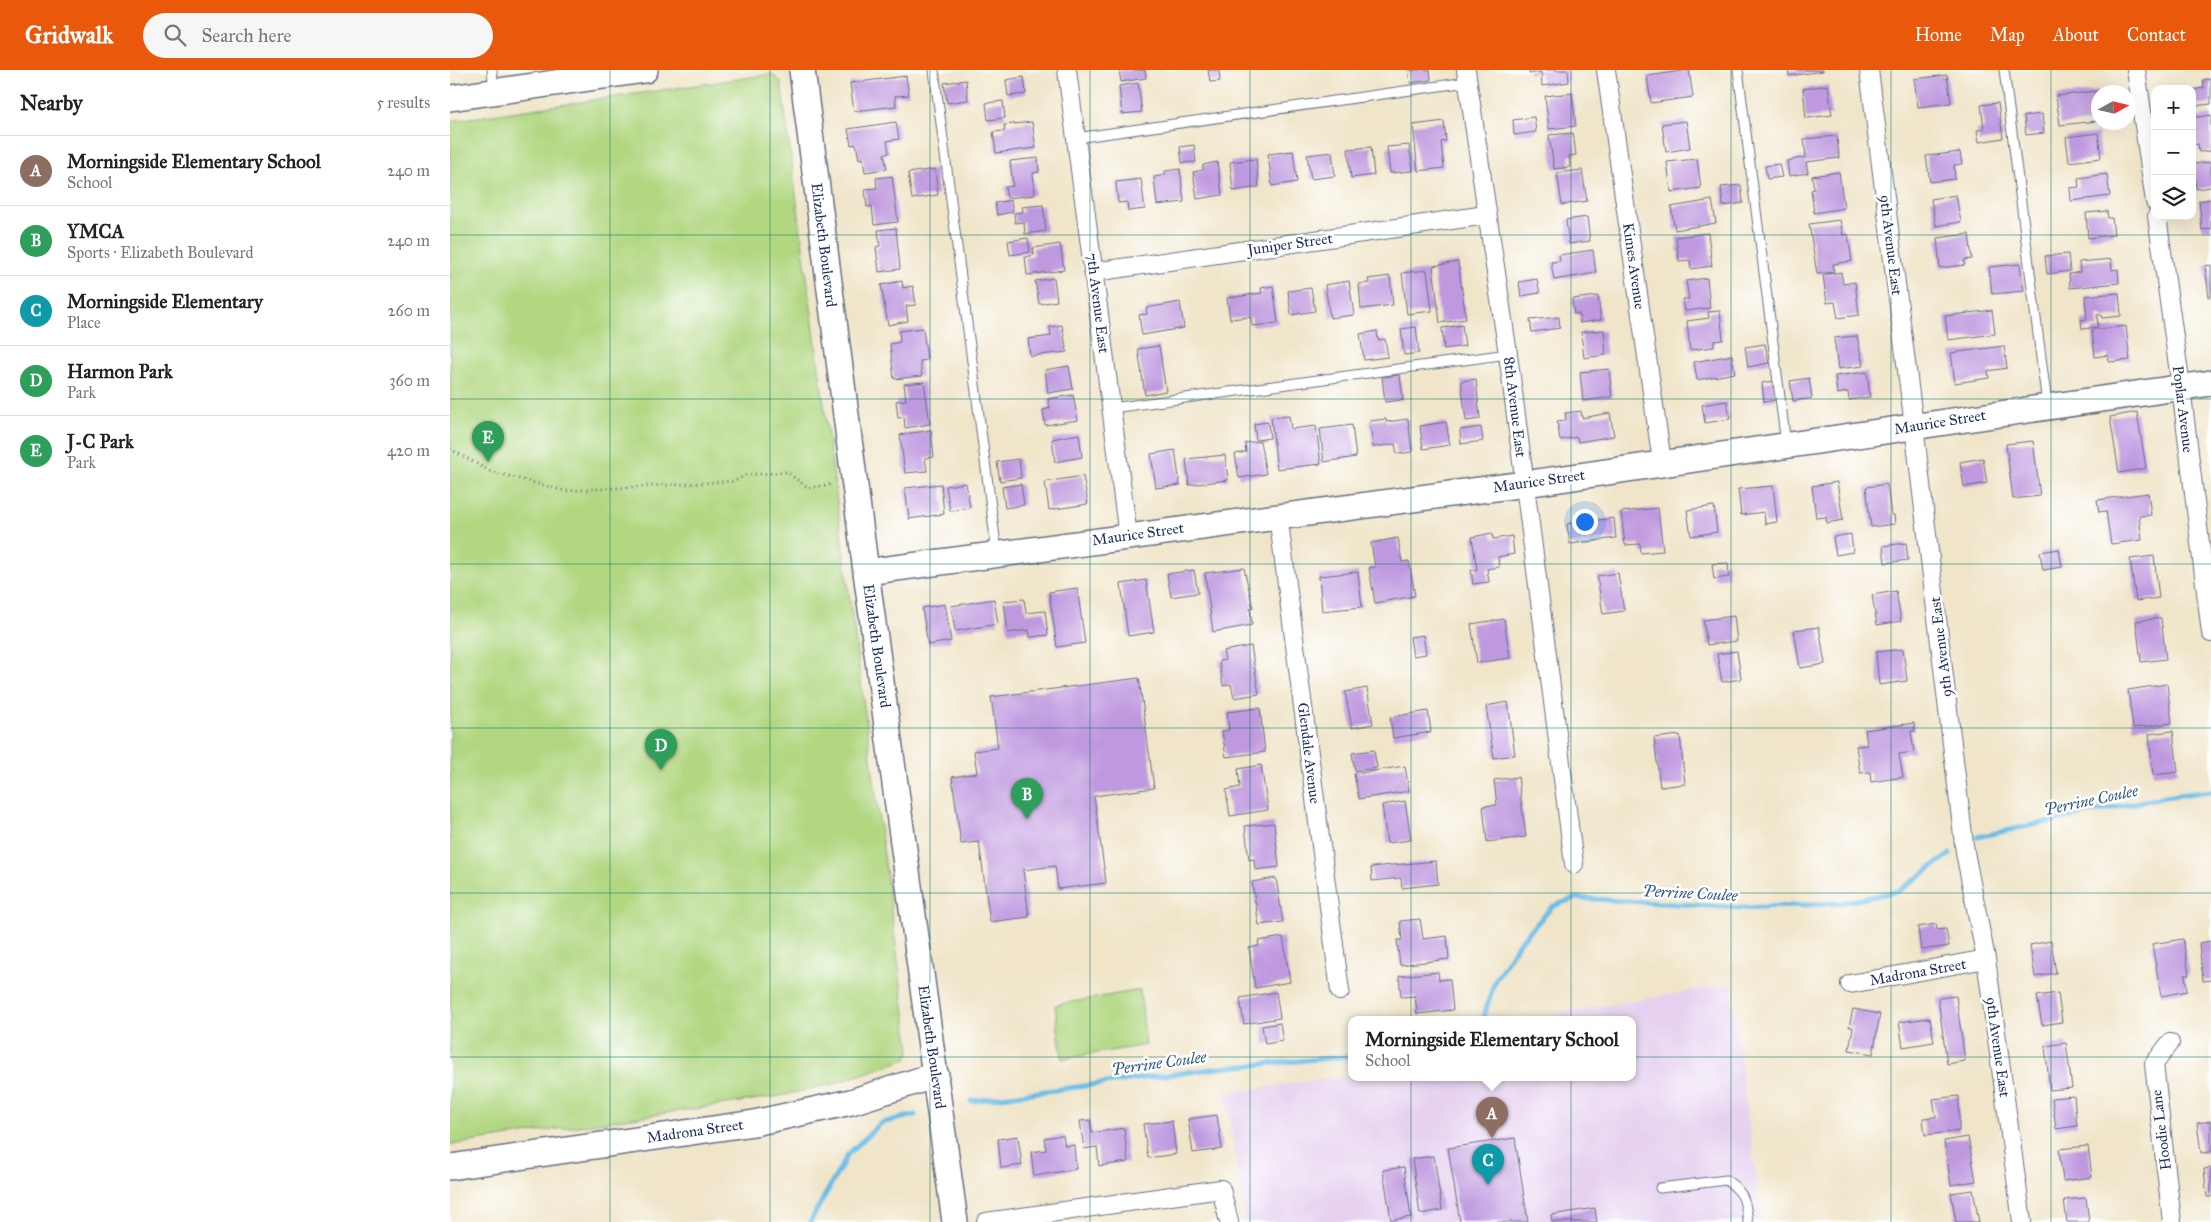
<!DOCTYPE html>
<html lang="en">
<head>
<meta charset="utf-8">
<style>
	body { margin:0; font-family:"IM FELL Great Primer",serif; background:#f6f6f6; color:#222 }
	.controls { position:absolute; right:15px; top:15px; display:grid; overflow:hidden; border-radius:10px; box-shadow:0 5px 20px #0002 }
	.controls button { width:45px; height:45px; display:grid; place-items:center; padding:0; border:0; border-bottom:1px solid #e0e0e0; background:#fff; color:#222; font:25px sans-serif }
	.compass { position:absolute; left:1641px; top:15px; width:45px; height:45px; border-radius:50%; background:#fff; box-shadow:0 5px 20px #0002; rotate:82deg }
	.you { position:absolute; left:1134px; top:451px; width:18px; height:18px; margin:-12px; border:4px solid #fff; border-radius:50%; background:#1a73e8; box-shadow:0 0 0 8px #1a73e833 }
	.badge { display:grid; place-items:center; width:32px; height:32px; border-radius:50%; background:#ea580c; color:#fff; font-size:16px; font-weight:700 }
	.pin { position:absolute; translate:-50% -41px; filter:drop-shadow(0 1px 2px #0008) }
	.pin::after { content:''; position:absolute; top:26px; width:18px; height:15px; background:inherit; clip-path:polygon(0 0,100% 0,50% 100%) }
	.popup { position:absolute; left:898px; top:946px; width:288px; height:65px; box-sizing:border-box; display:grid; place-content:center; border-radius:10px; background:#fff; filter:drop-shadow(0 1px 4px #0005); font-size:16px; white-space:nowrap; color:#767676 }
	.popup b { font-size:19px; color:#222 }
	.popup::after { content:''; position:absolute; left:50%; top:100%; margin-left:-10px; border:10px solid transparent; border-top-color:#fff }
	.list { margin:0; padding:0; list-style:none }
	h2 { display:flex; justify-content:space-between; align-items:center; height:65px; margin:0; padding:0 20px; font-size:21px }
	h2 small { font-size:16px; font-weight:400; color:#767676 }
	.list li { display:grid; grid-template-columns:32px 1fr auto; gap:15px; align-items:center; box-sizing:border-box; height:70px; padding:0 20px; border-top:1px solid #e0e0e0 }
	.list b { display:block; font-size:19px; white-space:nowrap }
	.list p { margin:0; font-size:16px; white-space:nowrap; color:#767676 }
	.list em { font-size:16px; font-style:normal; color:#767676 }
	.icon { flex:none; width:28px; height:28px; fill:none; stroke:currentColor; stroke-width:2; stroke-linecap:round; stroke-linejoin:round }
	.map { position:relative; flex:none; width:1761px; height:1152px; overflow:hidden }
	header { display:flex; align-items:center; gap:30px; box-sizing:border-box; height:70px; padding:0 25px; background:#ea580c; color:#fff }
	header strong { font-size:24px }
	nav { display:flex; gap:28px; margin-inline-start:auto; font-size:18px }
	.search { width:350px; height:45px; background:#f6f6f6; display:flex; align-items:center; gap:12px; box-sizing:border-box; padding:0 18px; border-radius:28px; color:#767676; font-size:19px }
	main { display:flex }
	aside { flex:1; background:#fff }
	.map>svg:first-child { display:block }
</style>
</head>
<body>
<header>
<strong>Gridwalk</strong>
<div class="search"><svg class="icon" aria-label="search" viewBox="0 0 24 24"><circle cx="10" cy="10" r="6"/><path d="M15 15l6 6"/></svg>Search here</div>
<nav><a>Home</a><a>Map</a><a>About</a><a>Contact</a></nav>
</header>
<main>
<aside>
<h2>Nearby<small>5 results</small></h2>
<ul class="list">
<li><span class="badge" style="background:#8d6e63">A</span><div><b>Morningside Elementary School</b><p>School</p></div><em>240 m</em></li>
<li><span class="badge" style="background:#2e9e5b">B</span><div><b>YMCA</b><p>Sports · Elizabeth Boulevard</p></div><em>240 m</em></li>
<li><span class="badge" style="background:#0f9aa8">C</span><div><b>Morningside Elementary</b><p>Place</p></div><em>260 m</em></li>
<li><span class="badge" style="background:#2e9e5b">D</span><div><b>Harmon Park</b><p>Park</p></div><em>360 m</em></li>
<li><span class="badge" style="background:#2e9e5b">E</span><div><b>J-C Park</b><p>Park</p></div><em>420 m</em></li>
</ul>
</aside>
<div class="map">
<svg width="1761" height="1152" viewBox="0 0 1761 1152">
	<rect width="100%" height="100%" fill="#fff"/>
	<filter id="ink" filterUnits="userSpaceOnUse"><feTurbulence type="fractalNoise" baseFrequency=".02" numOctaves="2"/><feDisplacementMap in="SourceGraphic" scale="10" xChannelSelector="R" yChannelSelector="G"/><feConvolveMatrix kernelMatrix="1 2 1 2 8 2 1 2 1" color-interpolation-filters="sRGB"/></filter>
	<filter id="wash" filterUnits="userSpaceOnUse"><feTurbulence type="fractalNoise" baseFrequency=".0096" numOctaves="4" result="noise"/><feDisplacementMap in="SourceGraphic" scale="20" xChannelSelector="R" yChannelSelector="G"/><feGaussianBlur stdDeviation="1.12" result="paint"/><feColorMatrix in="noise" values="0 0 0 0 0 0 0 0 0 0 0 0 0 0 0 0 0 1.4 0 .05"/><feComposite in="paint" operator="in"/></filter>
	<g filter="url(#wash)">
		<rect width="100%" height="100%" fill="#f0e5c9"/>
		<!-- built -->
		<path fill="#e6d2f0" d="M1280 914 1312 1152H795L776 1023 902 1005 1182 1007V949H1095L1099 945Z"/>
		<!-- green -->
		<path fill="#b1d781" stroke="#668370" d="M322 4 331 12 460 981 457 988 451 991 386 1013 330 1026 0 1075V51Z
			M690 920 696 975 612 989 605 935Z"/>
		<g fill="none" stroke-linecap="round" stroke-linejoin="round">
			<!-- stream -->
			<path stroke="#6cbde7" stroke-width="5" d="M1527 767 1714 727 1761 721
				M1033 949 1045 910 1069 873 1103 836 1126 828 1293 838 1391 833 1449 821 1500 784
				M521 1031 769 998 902 986
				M360 1152 398 1084 431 1053 465 1045"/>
		</g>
		<g id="blocks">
			<!-- building -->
			<path fill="#bf99df" d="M669 0H695L696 8 671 12Z
				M758 0H769L770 11 760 12Z
				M958 0H980L981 10 960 13Z
				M1079 0H1118L1119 12 1092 16 1091 2 1079 4Z
				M1239 0 1243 27 1201 33 1197 6Z
				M1338 0H1373V1L1339 6Z
				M1497 5 1501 33 1468 37 1464 9Z
				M456 6 459 25 445 26 446 36 404 41 400 13Z
				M574 7 576 24 558 26 556 10Z
				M1761 9V34L1742 36V20L1754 18 1753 10Z
				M516 10 518 30 497 33 494 13Z
				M688 13 692 42 672 44 669 16Z
				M1378 15 1382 45 1356 48 1353 19Z
				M1648 21V51L1610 55 1606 26Z
				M1122 23 1126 56 1099 59 1095 26Z
				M553 31 555 48 538 50 536 33Z
				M1548 33 1553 68 1529 72 1527 60 1534 59 1531 35Z
				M1592 44 1594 63 1576 65 1574 46Z
				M1761 45V81L1749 82 1748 74 1742 75V48Z
				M1084 47 1086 62 1064 65 1063 50Z
				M994 51 996 71 991 72 994 98 968 101 963 55Z
				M1236 51 1240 78 1216 82 1212 54Z
				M446 52 449 69 437 71 439 83 434 84 437 99 415 102 413 88 409 89 406 74 401 75 398 59Z
				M582 52 586 78 546 83 543 62 555 61 554 55Z
				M1123 63 1126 85 1119 86 1120 97 1104 99 1099 65Z
				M1648 63 1651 88 1619 92 1616 67Z
				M1387 66 1389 88 1356 92 1358 103 1339 106 1337 91 1356 87 1354 69Z
				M744 75 746 92 732 93 730 77Z
				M959 75 963 101 940 103 937 77Z
				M921 77 924 105 901 108 898 79Z
				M843 81 847 112 822 116 818 84Z
				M882 82 885 106 861 109 857 85Z
				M1510 82 1512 94 1504 95 1505 109 1480 112 1476 86Z
				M588 88 589 102 583 103 585 125 557 128 555 117 563 116 560 91Z
				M806 89 809 117 783 121 780 92Z
				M1247 89 1251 118 1221 122 1217 92Z
				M767 92 772 125 747 129 743 102 753 100V95Z
				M1761 92V117L1746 119 1743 94Z
				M1329 94 1332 107 1317 109 1315 96Z
				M485 99 488 125 462 129 458 103Z
				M730 99 734 132 707 135 704 107 715 105V101Z
				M1132 100 1137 131 1112 135 1107 103Z
				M1389 102 1394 138 1364 143 1361 120 1364 119 1362 106Z
				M1657 104 1660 126 1621 131 1620 118 1629 117 1628 108Z
				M442 106 448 152 424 155 422 136 417 137 415 119 427 118 426 108Z
				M691 109 695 139 678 141 677 132 668 133 666 112Z
				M1291 115 1293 133 1273 136 1271 117Z
				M1506 125 1511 152 1486 156 1481 129Z
				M1761 129V159L1752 160 1749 131Z
				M561 130 563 142 547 145 545 133Z
				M1262 130 1266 153 1225 160 1221 137Z
				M593 135 596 161 575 164 574 152 565 153 564 143 573 142 572 137Z
				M1657 141 1658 148H1662L1664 165 1638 168 1636 143Z
				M1137 147 1140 171 1119 174 1116 150Z
				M1390 150 1393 165 1398 164 1402 191 1383 194 1384 202 1367 204 1359 154Z
				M446 158 450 199 429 202 426 177 430 176 428 160Z
				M1258 163 1262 196 1241 199 1240 190 1229 191 1226 167Z
				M1519 164 1522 189 1514 190 1515 195 1490 198 1487 168Z
				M578 168 580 182 560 185 558 171Z
				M610 174 614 200 577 205 575 187 584 185 583 178Z
				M1143 180 1146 203 1104 210 1101 192 1110 191 1109 185Z
				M1618 184 1620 201 1597 204 1595 186Z
				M1661 189 1662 200 1668 199 1669 213 1620 218 1619 204 1630 202 1629 192Z
				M1008 192 1016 249 990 253 983 196Z
				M1570 194 1574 221 1542 224 1539 197Z
				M1761 195V227H1759L1755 196Z
				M977 200 982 241 957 244 952 203Z
				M1391 202 1393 214 1405 212 1409 245 1388 248 1385 232 1377 233 1373 205Z
				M940 206 943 235 911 239 909 214 919 213 918 209Z
				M604 208 607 231 589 234 585 211Z
				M1257 208 1260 238 1235 241 1233 229H1239L1236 211Z
				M1087 209 1090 223 1071 226 1069 212Z
				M452 211 453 218 463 216 466 235 456 236 458 251 438 255 431 215Z
				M899 211 904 245 880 248 875 215Z
				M823 216 828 253 802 256 801 247 780 249 777 228 812 223 811 218Z
				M861 218 865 241 841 245 838 221Z
				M1669 223 1671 246 1652 248 1651 245H1647L1648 257 1632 259 1631 250 1637 249 1635 226Z
				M1148 226 1151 250 1130 253 1129 244H1124L1122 229Z
				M730 232 734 258 692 265 689 245 697 244 696 238Z
				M1542 240 1545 264 1498 270 1495 246Z
				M1270 241 1273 270 1264 271V277L1240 280 1237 251 1259 248 1258 242Z
				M1109 247 1110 258 1082 262 1080 250Z
				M612 255 617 282 580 286 578 269 601 266 600 257Z
				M1012 255 1015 276 994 279 992 258Z
				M1676 256 1680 290 1659 292 1658 285 1645 287 1642 260Z
				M966 257 969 283 954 285 951 259Z
				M473 258 477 290 470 291 472 306 444 309 440 274 450 272 449 261Z
				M1154 260 1156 285 1134 288 1131 262Z
				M927 261 928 270 935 269 938 287 914 290 910 264Z
				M1407 266 1413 296 1388 299 1384 268Z
				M1315 274 1319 293 1298 297 1295 277Z
				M709 276 716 321 695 325 688 279Z
				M1554 276 1557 298 1538 301 1539 308 1505 313 1501 283Z
				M1282 285 1285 303 1247 310 1244 292Z
				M619 296 623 319 598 323 595 300Z
				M1159 299 1162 327 1133 331 1130 302Z
				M1417 302 1420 327 1399 330 1398 322 1387 324 1385 306Z
				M950 305 953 330 935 332 932 307Z
				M1359 308 1362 328 1343 331 1340 311Z
				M1026 309 1030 349 1016 351 1011 311Z
				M1324 311 1326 330 1314 332 1312 313Z
				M474 312 480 354 455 358 454 347 448 348 446 331 456 330 454 314Z
				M623 325 628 350 595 355 593 340 600 338 598 329Z
				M1277 331 1280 349 1255 353 1252 335Z
				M1131 341 1132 348 1160 343 1164 366 1128 372 1127 367 1110 370 1107 351 1116 350 1115 343Z
				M1687 342 1696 398 1669 403 1660 347Z
				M839 346 841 359 866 356 871 394 827 399 821 348Z
				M936 349V352L958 349 962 382 947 384 945 374 923 377 920 351Z
				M818 352 820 368 806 370 804 354Z
				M996 352 1000 375 973 379 970 356Z
				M902 355 906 387 874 392 870 359Z
				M1031 357 1033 371 1011 374 1010 360Z
				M481 360 484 387 475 388 477 401 455 403 450 365Z
				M629 364 632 387 605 392 602 369Z
				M810 371 816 404 789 408 785 384 796 382 795 373Z
				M1583 371 1590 426 1563 429 1556 374Z
				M725 380 730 415 706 418 701 384Z
				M775 385 778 410 739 415 736 389Z
				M1533 388 1537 413 1514 417 1510 392Z
				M569 389 571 408 550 411 547 392Z
				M633 406 638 434 599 440 595 412Z
				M1387 412 1393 450 1377 453 1376 447 1366 448 1362 416Z
				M516 413 520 438 500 441 496 416Z
				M491 414 494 444 459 449 455 418Z
				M571 414 574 435 555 438 552 417Z
				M1437 414 1441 445H1444L1445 454 1421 457 1416 417Z
				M1323 416 1327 452 1315 454 1314 442 1291 445 1288 419Z
				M1698 423 1701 445 1689 446 1692 470 1661 474 1656 441 1649 442 1647 430Z
				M1264 436 1267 462 1241 466 1237 440Z
				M1208 438 1213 481 1191 483 1190 474 1175 475 1171 442Z
				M1164 448 1166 468 1120 474 1117 454Z
				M1042 463 1043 469 1062 466 1064 484 1048 487 1049 497 1037 499 1039 512 1023 514 1021 500H1027L1022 467Z
				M1401 464 1403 482 1386 485 1383 467Z
				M948 468 952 492 959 491 965 526 925 533 919 498 925 497 921 473Z
				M1456 473 1458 490 1435 493 1433 476Z
				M1609 479 1612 497 1593 500 1590 482Z
				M1704 486 1709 528 1686 531 1680 489Z
				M1278 493 1279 507 1264 509 1262 494Z
				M794 498 803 538H800L802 555 763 562 755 503Z
				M744 500 748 523 721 527 717 504Z
				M908 502 912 537 872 541 869 506Z
				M1168 503 1174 541 1153 544 1147 506Z
				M696 510 704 562 678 566 671 514Z
				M627 518 635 573 607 577 599 522Z
				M1446 521 1451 551 1427 555 1422 525Z
				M544 529 548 554 505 561 501 536Z
				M574 529 576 543 595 541 598 565 580 567 579 560 558 563 554 531Z
				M495 534 501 571 478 575 472 538Z
				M1284 546 1287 571 1257 575 1253 550Z
				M1711 548 1716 589 1691 592 1686 551Z
				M1054 549 1060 588 1027 593 1021 554Z
				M1369 557 1375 594 1350 598 1344 560Z
				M973 565 976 584 963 586 960 567Z
				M801 576 809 624 784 628 781 614 773 616 769 591 775 590 773 581Z
				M1453 579 1457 611 1429 615 1426 582Z
				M1287 581 1291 609 1272 612 1267 584Z
				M689 608 704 718 644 726 656 813 608 819 605 796 573 800 579 847 540 852 529 772 511 774 502 707 527 703 524 681 548 678 541 627Z
				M1717 614 1722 653 1683 658 1678 620Z
				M917 618 923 654 902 658 895 622Z
				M1058 632 1065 685 1044 688 1036 636Z
				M810 638 815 682 776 687 772 661 779 660 777 642Z
				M978 641 981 662 943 668 940 647Z
				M1464 653 1465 661H1461L1464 682 1449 684 1453 707 1421 712 1420 702 1410 703 1406 676 1417 675 1415 660Z
				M1723 661 1728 702 1703 705 1699 664Z
				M1230 665 1235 714 1210 717 1204 668Z
				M924 680 927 698 905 701 902 683Z
				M811 695 818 740 780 746 776 720 790 717 788 699Z
				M955 696 959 721 909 729 904 704Z
				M1068 707 1076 767 1037 772 1033 736 1047 735 1044 710Z
				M955 731 961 770 937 773 932 735Z
				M824 753 829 797 805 800 804 789 799 790 795 756Z
				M986 791 988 814 952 818 951 808 922 811 921 797Z
				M826 808 833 852 809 855 802 812Z
				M970 849 973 869 997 866 999 889 950 895 947 870H952L950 851Z
				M1486 854 1487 860 1496 859 1499 876 1471 880 1468 857Z
				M833 867 840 912 805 918 799 878 809 876 808 871Z
				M1733 869 1739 905H1735L1737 921 1711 926 1702 874Z
				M1601 871 1606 903 1585 907 1580 875Z
				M1761 871V910L1753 911 1749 873Z
				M988 902 989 910 1000 909 1003 940 967 944 965 926 951 927 949 906Z
				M826 922 830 948 794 954 790 928Z
				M1608 923 1612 952 1592 955 1587 926Z
				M1506 926 1515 991 1497 994 1488 928Z
				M1403 939 1430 944 1423 984 1399 980 1403 957H1399Z
				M1480 948 1484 972 1453 977 1449 952Z
				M830 953 833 971 815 974 812 956Z
				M1616 973 1622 1018 1600 1020 1595 976Z
				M1509 1026V1061L1475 1065 1473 1048 1486 1047 1483 1029Z
				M1624 1026 1627 1056 1606 1059 1602 1028Z
				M767 1045 772 1079 743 1083 738 1049Z
				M640 1050 642 1063 674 1058 678 1092 649 1096 647 1077 634 1079 630 1051Z
				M722 1051 726 1084 698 1088 693 1054Z
				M1761 1051V1082L1751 1083 1747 1053Z
				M613 1065 615 1076 624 1075 626 1099 584 1106 581 1082 596 1080 594 1068Z
				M568 1066 572 1095 551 1098 548 1069Z
				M1518 1067 1526 1111 1501 1115 1494 1071Z
				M1065 1068 1078 1152H1010L998 1078Z
				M1638 1076 1642 1107 1613 1111 1609 1079Z
				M984 1086 992 1140 970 1144 962 1089Z
				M954 1097 961 1147 941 1150 933 1100Z
				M1761 1098V1127H1757L1754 1099Z
				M1523 1120 1529 1152H1506L1501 1123Z
				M1636 1128 1639 1152H1617L1614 1130Z
				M1145 1138 1147 1152H1102L1101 1145Z"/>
		</g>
	</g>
	<g filter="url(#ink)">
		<use href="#blocks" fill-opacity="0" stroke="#666f83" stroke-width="1"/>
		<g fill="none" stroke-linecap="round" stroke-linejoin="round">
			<defs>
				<path id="lane" d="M42 0 44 20
					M484 0 547 483
					M1288 0 1336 374
					M1554 0 1597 334
					M626 68 1017 12
					M662 338 1058 284
					M1210 1118 1276 1110C1295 1123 1295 1130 1298 1152"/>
				<path id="street" d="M617 0 678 466
					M1016 0 1058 284 1124 794
					M1156 0 1212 392
					M1419 0 1464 356 1515 782 1536 889 1572 1152
					M1686 0 1705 132
					M1707 146 1731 317 1761 563
					M644 202 1036 145
					M828 445 890 921
					M1400 914 1536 889
					M1720 973 1704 994 1722 1152
					M536 1152 771 1119 779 1152"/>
				<path id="secondary" d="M352 0 416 502 505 1152
					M0 28 195 0
					M416 502 1075 414 1761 313
					M0 1097 304 1053 401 1032 486 1005"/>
			</defs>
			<!-- lane casing -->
			<use href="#lane" stroke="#666f83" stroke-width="11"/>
			<!-- street casing -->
			<use href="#street" stroke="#666f83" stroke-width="20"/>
			<!-- secondary casing -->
			<use href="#secondary" stroke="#666f83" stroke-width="28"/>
			<!-- path -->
			<path stroke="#666f83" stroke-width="3" stroke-dasharray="1 4" stroke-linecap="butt" d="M0 379 40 401 115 421 285 411 296 405 337 402 358 418 384 414"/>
			<!-- lane -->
			<use href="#lane" stroke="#fff" stroke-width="9"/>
			<!-- street -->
			<use href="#street" stroke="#fff" stroke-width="18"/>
			<!-- secondary -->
			<use href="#secondary" stroke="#fff" stroke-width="25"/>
		</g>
	</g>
	<!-- grid -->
	<path fill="none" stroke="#0f766e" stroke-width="1" stroke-opacity="0.55" d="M160 0V1152M320 0V1152M480 0V1152M640 0V1152M800 0V1152M961 0V1152M1121 0V1152M1281 0V1152M1441 0V1152M1601 0V1152M0 165H1761M0 329H1761M0 494H1761M0 658H1761M0 823H1761M0 987H1761"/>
	<g text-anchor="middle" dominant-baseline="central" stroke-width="5" stroke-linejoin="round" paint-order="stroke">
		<!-- street labels -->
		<g font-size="15" fill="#1b2f5e" stroke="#fff">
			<text transform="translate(840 174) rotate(-8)">Juniper Street</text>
			<text transform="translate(374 175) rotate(83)">Elizabeth Boulevard</text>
			<text transform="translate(1441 175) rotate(83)">9th Avenue East</text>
			<text transform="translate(1184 196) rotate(82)">Kimes Avenue</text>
			<text transform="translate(648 233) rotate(83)">7th Avenue East</text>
			<text transform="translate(1065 337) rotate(83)">8th Avenue East</text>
			<text transform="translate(1733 339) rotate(83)">Poplar Avenue</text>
			<text transform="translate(1490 352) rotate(-9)">Maurice Street</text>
			<text transform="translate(1089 411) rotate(-8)">Maurice Street</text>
			<text transform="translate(688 464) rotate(-8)">Maurice Street</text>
			<text transform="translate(427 576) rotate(82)">Elizabeth Boulevard</text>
			<text transform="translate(1491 577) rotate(-97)">9th Avenue East</text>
			<text transform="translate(859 683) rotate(83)">Glendale Avenue</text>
			<text transform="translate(1468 902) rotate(-10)">Madrona Street</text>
			<text transform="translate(482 977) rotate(82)">Elizabeth Boulevard</text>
			<text transform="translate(1548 977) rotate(82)">9th Avenue East</text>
			<text transform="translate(1711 1060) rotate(-97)">Hoodie Lane</text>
			<text transform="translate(245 1061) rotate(-8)">Madrona Street</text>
		</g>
		<!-- water labels -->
		<g font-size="16" font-style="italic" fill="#335a87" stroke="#fff">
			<text transform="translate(1641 730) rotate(-12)">Perrine Coulee</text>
			<text transform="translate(1240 823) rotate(3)">Perrine Coulee</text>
			<text transform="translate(709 993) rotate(-8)">Perrine Coulee</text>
		</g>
	</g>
</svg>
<div class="controls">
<button>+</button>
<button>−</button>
<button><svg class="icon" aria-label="layers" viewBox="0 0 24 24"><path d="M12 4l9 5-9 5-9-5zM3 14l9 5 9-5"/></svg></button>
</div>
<svg class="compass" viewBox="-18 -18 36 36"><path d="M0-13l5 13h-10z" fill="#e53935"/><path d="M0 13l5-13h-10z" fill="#767676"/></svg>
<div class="you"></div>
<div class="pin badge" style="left:1042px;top:1068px;background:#8d6e63">A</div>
<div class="popup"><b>Morningside Elementary School</b>School</div>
<div class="pin badge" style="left:577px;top:749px;background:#2e9e5b">B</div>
<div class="pin badge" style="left:1038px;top:1115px;background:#0f9aa8">C</div>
<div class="pin badge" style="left:211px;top:700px;background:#2e9e5b">D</div>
<div class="pin badge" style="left:38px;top:392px;background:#2e9e5b">E</div>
</div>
</main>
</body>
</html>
